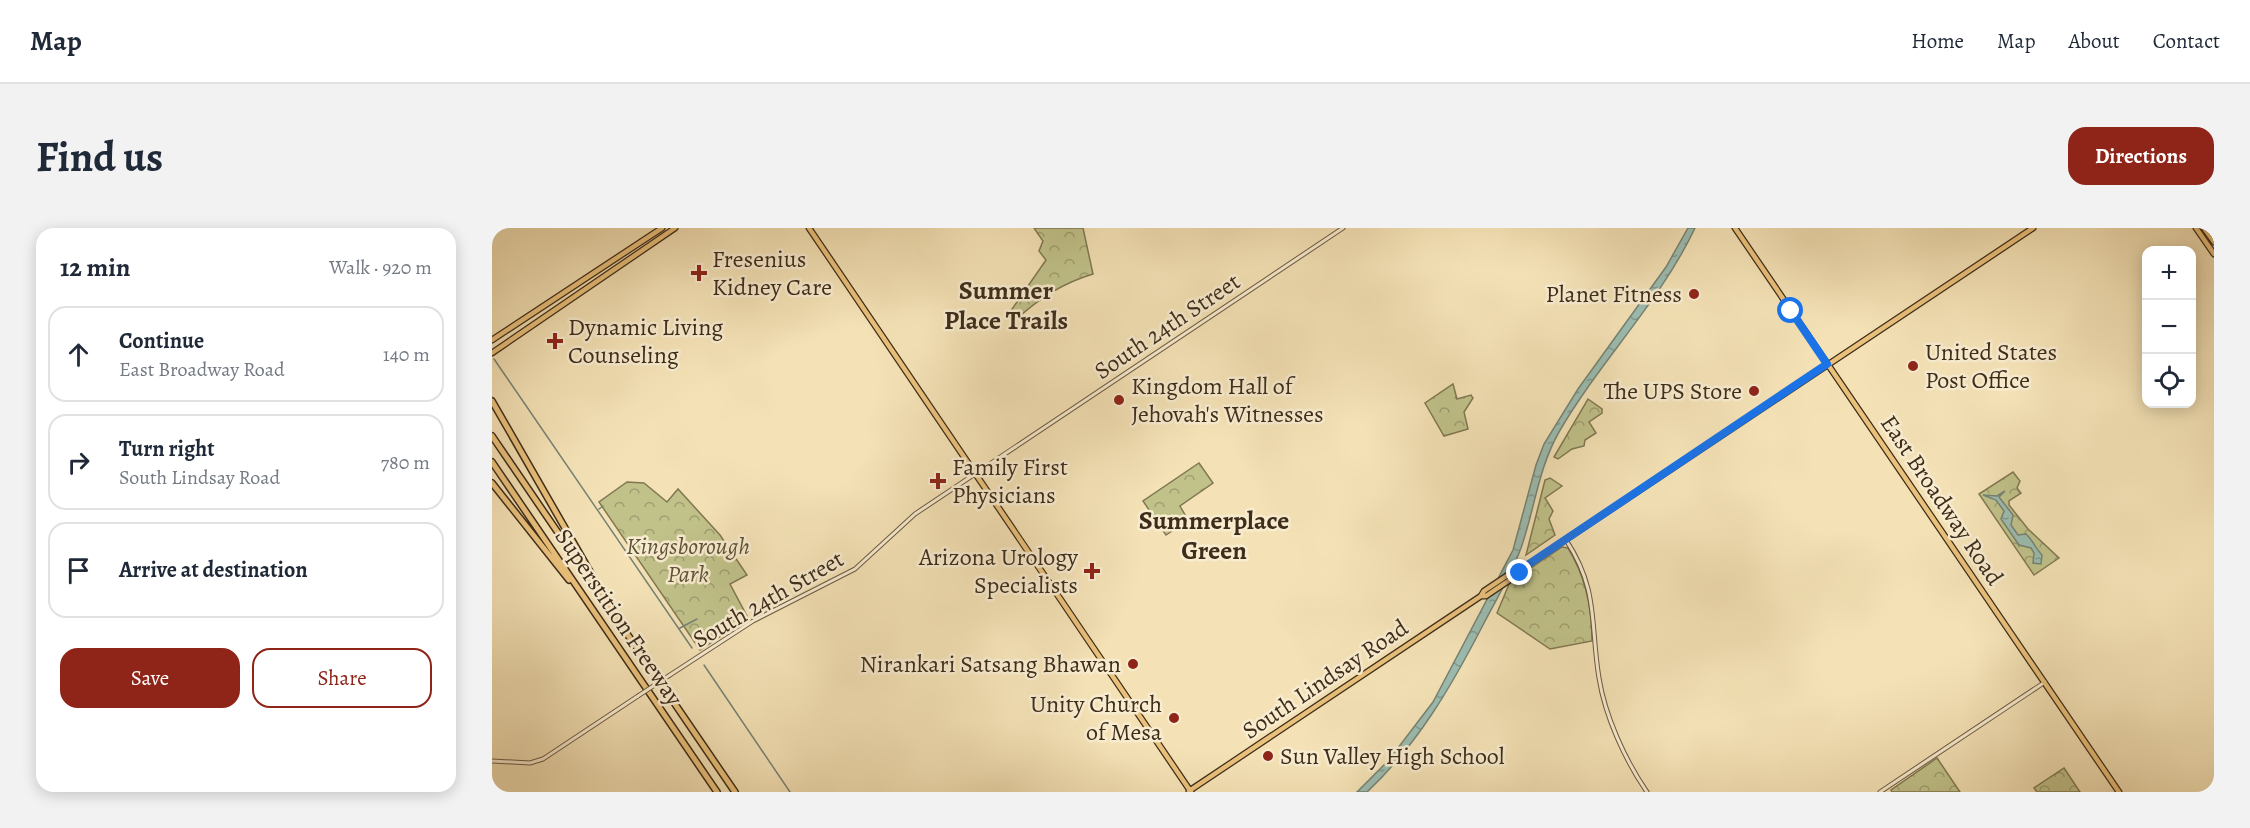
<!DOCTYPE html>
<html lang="en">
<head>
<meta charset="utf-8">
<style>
	body { margin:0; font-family:Alegreya,serif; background:#f2f2f3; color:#1f2937 }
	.controls { position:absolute; right:18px; top:18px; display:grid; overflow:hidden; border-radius:12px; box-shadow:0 3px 15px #0003 }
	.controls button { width:54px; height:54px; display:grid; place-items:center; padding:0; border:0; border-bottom:2px solid #e0e1e3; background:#fff; color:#1f2937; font:30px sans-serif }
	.stop { position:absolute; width:18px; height:18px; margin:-14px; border:4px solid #1a73e8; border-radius:50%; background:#fff }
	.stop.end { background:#1a73e8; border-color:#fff; box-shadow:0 2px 6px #0008 }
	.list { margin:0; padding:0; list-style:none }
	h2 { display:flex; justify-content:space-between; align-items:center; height:78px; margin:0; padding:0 24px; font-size:26px }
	h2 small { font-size:20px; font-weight:400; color:#747a83 }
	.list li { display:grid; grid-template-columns:39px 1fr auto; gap:18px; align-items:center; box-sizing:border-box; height:96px; margin:0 12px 12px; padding:0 12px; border:2px solid #e0e1e3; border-radius:18px }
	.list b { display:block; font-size:22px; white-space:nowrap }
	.list p { margin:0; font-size:20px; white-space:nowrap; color:#747a83 }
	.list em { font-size:20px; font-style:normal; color:#747a83 }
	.actions { display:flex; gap:12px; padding:18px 24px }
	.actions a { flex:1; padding:14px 0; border:2px solid #8f2418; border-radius:18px; text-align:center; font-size:21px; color:#8f2418 }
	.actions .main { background:#8f2418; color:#fff }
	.icon { flex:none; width:33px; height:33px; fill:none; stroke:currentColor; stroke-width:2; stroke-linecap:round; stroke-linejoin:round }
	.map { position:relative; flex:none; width:1722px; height:564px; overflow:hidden; border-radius:18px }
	header { display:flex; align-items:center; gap:36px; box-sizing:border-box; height:84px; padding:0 30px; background:#fff; border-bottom:2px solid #e0e1e3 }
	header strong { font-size:28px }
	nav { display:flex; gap:33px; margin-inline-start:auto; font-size:21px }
	.intro { display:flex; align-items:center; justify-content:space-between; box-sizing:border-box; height:144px; padding:0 36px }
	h1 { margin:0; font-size:42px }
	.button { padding:15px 27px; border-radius:18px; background:#8f2418; color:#fff; font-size:21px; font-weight:700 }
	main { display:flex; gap:36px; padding:0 36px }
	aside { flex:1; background:#fff; border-radius:18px; box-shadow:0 3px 15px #0003 }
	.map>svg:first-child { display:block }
</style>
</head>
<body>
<header>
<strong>Map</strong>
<nav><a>Home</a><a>Map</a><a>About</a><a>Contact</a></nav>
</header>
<div class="intro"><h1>Find us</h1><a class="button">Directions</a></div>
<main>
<aside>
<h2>12 min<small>Walk · 920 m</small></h2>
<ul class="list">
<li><svg class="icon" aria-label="ahead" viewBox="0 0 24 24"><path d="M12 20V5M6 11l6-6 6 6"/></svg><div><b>Continue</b><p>East Broadway Road</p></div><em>140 m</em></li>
<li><svg class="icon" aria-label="right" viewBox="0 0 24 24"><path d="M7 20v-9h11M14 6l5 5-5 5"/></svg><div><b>Turn right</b><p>South Lindsay Road</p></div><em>780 m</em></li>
<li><svg class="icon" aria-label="arrive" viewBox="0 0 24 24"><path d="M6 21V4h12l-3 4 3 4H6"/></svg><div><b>Arrive at destination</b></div></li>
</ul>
<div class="actions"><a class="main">Save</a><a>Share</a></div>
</aside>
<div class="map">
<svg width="1722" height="564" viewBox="0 0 1722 564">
	<defs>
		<pattern id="park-crowns" width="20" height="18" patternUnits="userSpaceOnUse" patternTransform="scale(1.5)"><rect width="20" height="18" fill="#c1c28a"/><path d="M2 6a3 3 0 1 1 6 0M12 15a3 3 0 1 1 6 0" fill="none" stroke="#9e9e70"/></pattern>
		<pattern id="water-ripples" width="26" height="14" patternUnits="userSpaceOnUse" patternTransform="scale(1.5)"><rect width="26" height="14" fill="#9cbdb1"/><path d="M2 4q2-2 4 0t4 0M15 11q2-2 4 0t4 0" fill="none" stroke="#819a8f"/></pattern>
	</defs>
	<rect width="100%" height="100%" fill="#f4e2b6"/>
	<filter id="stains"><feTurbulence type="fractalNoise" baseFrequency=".00333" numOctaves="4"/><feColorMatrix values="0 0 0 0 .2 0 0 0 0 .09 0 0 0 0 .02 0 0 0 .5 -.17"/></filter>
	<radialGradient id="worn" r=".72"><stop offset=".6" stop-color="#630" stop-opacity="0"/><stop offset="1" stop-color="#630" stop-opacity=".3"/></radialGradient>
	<!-- park -->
	<path fill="url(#park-crowns)" stroke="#807852" stroke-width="1.5" d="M542 0H591L601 46C571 55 548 69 525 91L518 84 554 32 547 23 551 13Z
		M961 156 965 171 979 167 981 170 972 184 976 201 952 208 933 175Z
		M1096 171 1110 181V185L1097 194 1104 205 1093 212 1092 218 1080 221 1066 231 1062 229Z
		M707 235 721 255 688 278 696 292 674 307 651 273Z
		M1521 244 1528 253 1525 260 1529 265 1517 273V277L1536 301 1567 330 1542 347 1487 266Z
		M1058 250 1070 258 1053 270 1061 283 1057 291 1063 307 1034 327 1053 252Z
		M135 254 152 255 175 274 186 261 228 307 255 347 238 356 256 390 208 422 107 274Z
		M1070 319 1076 320C1094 349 1100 379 1100 413L1058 421 1005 385 1018 354Z
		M1445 530 1468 564H1400L1399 562Z
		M1572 540 1588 564H1545L1542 560Z"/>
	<!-- water -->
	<path fill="url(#water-ripples)" stroke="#768375" stroke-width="1.5" d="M1196 0H1203C1168 74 1108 133 1067 204 1046 241 1043 280 1029 320 1019 347 1004 372 991 397 959 459 926 516 875 564H865L896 533 941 474 1021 322 1044 237 1052 216 1086 161 1174 39Z
		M1513 263 1507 269 1521 287 1519 297 1526 307 1534 306C1540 311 1544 321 1550 327L1549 336 1541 335 1542 325 1539 320 1527 317 1509 291 1512 283 1504 272 1491 267 1505 268Z"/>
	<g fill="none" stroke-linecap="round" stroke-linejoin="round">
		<!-- stream -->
		<path stroke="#768375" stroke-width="1.5" d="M2 131 200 420
			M107 281 111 278
			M188 400 205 391
			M212 437 298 564"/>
		<defs>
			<path id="minor" d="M1074 312C1107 362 1098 395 1107 450 1113 488 1133 532 1155 564
				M178 447 261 393 363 341 423 286 851 0
				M0 533 38 535 51 531 146 468
				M1388 564 1553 454"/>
			<path id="major" d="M317 0 699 564
				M1243 0 1627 564
				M1704 0 1722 26
				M1712 0 1722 14
				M0 112 170 0
				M0 125 183 0
				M989 368H994L1028 345 1031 340 1541 0
				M697 563 989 368 992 363 1025 341 1031 340"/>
			<path id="highway" d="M0 173 104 354
				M0 208 243 564
				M0 234 225 564
				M0 255 77 352"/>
		</defs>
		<!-- minor casing -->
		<use href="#minor" stroke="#6c5a42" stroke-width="5"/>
		<!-- major casing -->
		<use href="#major" stroke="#3e2d1b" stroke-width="7"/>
		<!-- highway casing -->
		<use href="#highway" stroke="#3e2d1b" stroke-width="8"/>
		<!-- minor -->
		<use href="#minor" stroke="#f8ecd0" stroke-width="3"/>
		<!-- major -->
		<use href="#major" stroke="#eac17b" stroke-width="4.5"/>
		<!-- highway -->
		<use href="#highway" stroke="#eac17b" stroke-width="5"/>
		<defs>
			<path id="minor-bridge" d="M146 468 178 447"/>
		</defs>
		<!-- minor-bridge casing -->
		<use href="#minor-bridge" stroke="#6c5a42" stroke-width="5" stroke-linecap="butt"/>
		<!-- minor-bridge -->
		<use href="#minor-bridge" stroke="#f8ecd0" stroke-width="3"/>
	</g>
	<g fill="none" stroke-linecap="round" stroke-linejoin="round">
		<!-- route -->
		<path stroke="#1a73e8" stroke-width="8" d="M1028 345 1031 340 1335 136 1299 83"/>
	</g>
	<!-- markers -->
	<g fill="#8f2418" stroke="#f8ecd0" stroke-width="2">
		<path d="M204 36h6v6h6v6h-6v6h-6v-6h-6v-6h6z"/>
		<circle cx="1202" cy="66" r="6"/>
		<path d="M60 104h6v6h6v6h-6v6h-6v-6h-6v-6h6z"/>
		<circle cx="1421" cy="138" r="6"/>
		<circle cx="1262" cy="163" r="6"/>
		<circle cx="627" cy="172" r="6"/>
		<path d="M443 244h6v6h6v6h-6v6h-6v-6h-6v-6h6z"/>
		<path d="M597 334h6v6h6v6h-6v6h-6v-6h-6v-6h6z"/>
		<circle cx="641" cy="436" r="6"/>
		<circle cx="682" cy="490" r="6"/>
		<circle cx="776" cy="528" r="6"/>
	</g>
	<g text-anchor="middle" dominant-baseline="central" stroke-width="5" stroke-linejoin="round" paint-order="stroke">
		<!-- poi labels -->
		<g font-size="24" fill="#3e2d1b" stroke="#f8ecd0" text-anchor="start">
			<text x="220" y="31">Fresenius<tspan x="220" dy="28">Kidney Care</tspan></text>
			<text x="1190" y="66" text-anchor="end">Planet Fitness</text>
			<text x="76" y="99">Dynamic Living<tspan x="76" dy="28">Counseling</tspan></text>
			<text x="1433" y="124">United States<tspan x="1433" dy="28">Post Office</tspan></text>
			<text x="639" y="158">Kingdom Hall of<tspan x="639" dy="28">Jehovah's Witnesses</tspan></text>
			<text x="1250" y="163" text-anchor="end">The UPS Store</text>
			<text x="460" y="239">Family First<tspan x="460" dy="28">Physicians</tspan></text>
			<text x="586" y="329" text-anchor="end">Arizona Urology<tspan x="586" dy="28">Specialists</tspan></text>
			<text x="629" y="436" text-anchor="end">Nirankari Satsang Bhawan</text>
			<text x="670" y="476" text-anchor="end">Unity Church<tspan x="670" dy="28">of Mesa</tspan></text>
			<text x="788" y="528">Sun Valley High School</text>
		</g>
		<!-- street labels -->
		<g font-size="24" fill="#3e2d1b" stroke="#f8ecd0">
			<text transform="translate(675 98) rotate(-34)">South 24th Street</text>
			<text transform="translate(1450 272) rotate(56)">East Broadway Road</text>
			<text transform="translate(276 371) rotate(-30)">South 24th Street</text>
			<text transform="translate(127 389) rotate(56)">Superstition Freeway</text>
			<text transform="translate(833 451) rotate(-34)">South Lindsay Road</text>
		</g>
		<!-- park labels -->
		<g font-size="24" font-style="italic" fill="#5f5237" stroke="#f8ecd0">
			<text x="196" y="318">Kingsborough<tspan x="196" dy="28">Park</tspan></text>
		</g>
		<!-- neighbourhood labels -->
		<g font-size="26" font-weight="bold" fill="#3e2d1b" stroke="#f8ecd0">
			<text x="514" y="62">Summer<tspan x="514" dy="30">Place Trails</tspan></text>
			<text x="722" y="292">Summerplace<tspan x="722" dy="30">Green</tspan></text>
		</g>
	</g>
	<rect width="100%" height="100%" filter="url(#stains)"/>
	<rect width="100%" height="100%" fill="url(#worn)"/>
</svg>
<div class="controls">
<button>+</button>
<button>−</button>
<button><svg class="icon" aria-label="locate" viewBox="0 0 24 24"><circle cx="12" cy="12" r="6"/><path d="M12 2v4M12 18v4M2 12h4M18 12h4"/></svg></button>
</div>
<div class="stop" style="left:1299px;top:83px"></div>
<div class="stop end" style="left:1028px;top:345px"></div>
</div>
</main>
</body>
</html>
